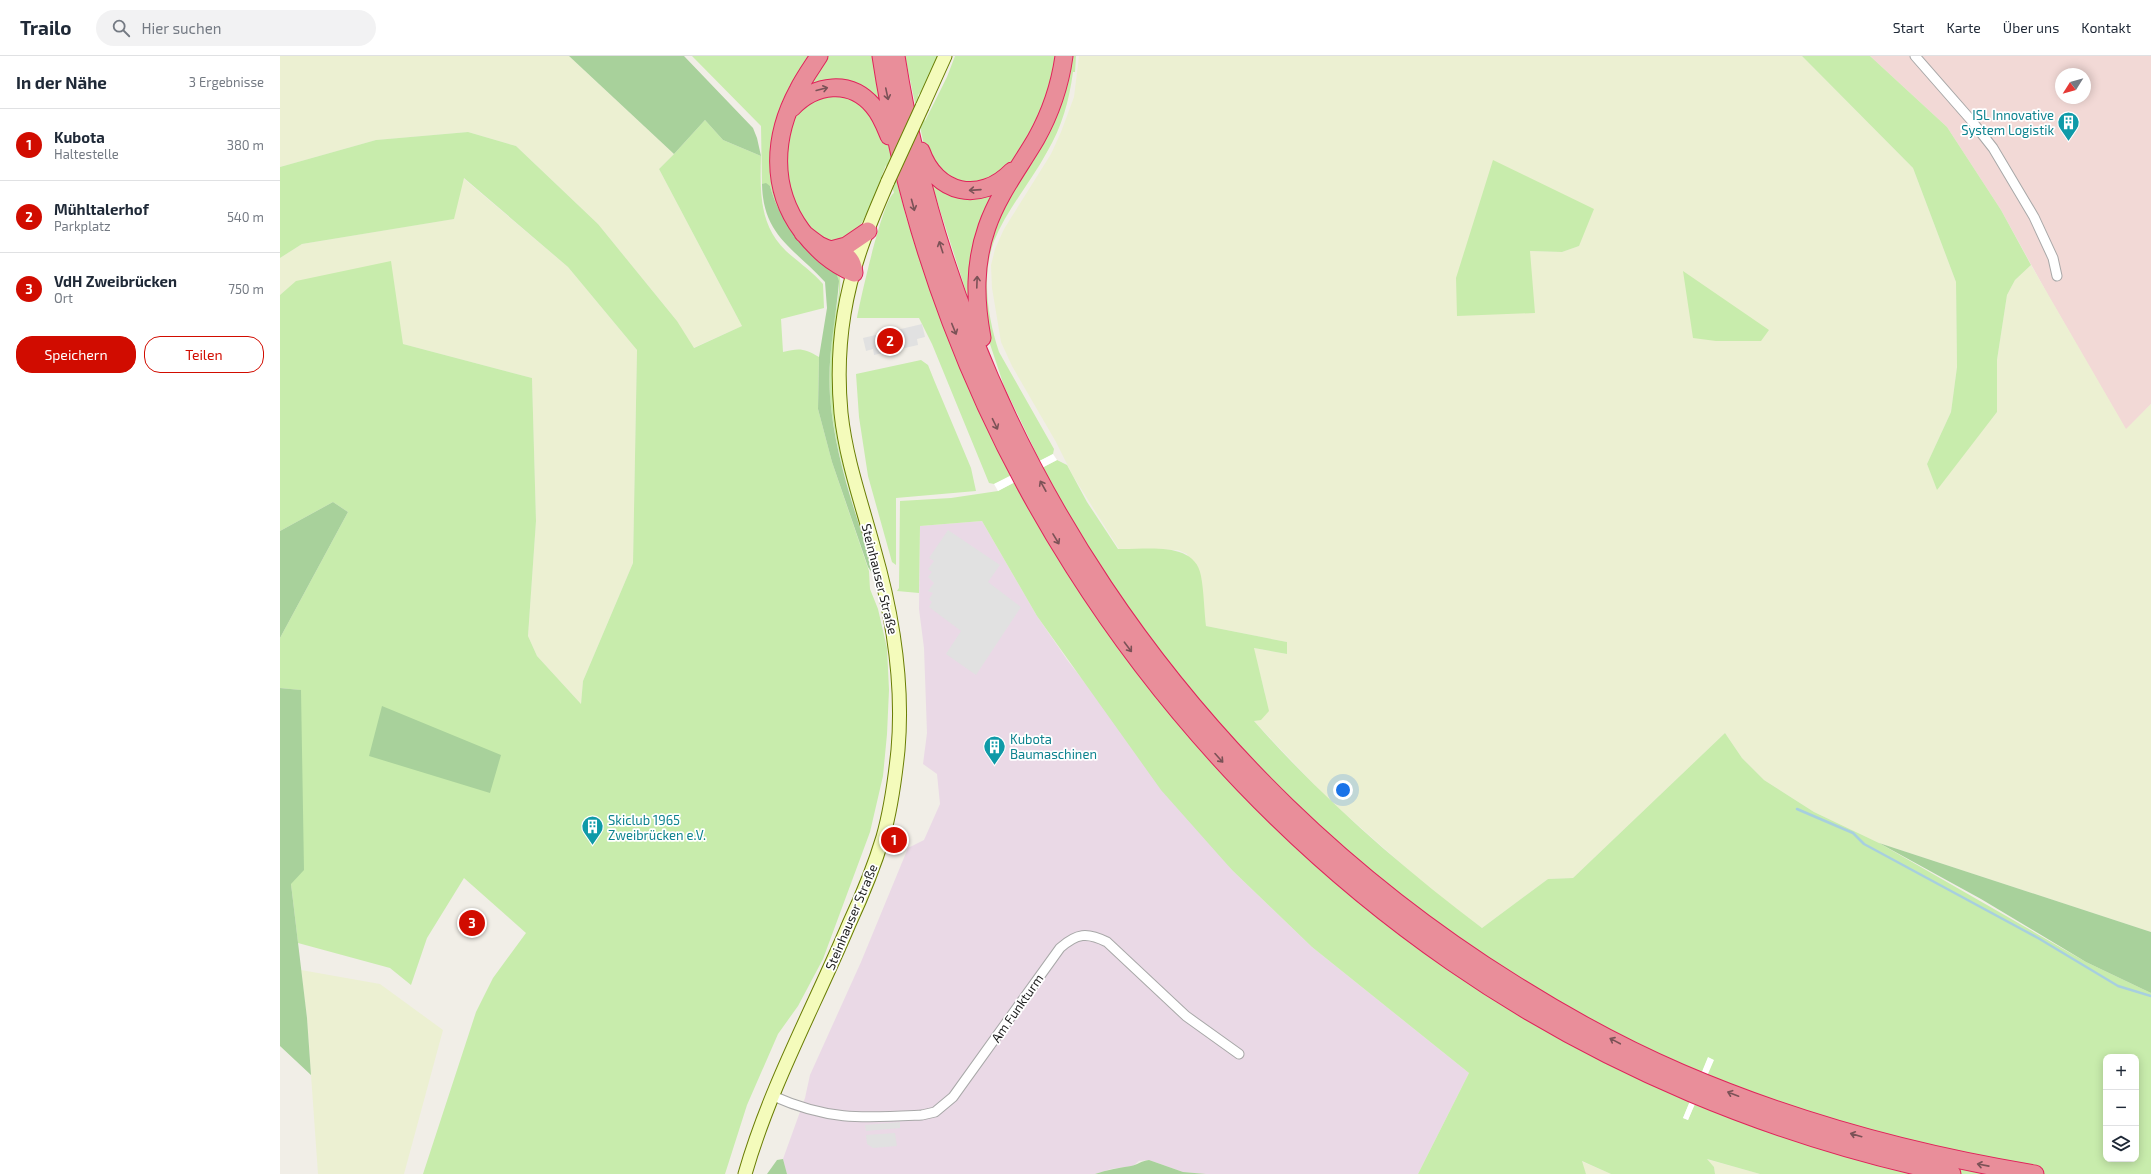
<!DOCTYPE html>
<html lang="de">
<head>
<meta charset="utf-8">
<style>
	body { margin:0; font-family:"Exo 2",sans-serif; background:#f2f2f3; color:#1f2937 }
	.controls { position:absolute; right:12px; bottom:12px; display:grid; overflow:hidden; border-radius:8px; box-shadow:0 2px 10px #0003 }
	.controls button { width:36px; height:36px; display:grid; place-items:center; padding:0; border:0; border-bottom:1px solid #e0e1e3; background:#fff; color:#1f2937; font:20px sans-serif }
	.compass { position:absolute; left:1775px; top:12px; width:36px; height:36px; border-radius:50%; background:#fff; box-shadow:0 2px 10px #0003; rotate:233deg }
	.you { position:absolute; left:1063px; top:734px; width:14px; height:14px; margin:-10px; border:3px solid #fff; border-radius:50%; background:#1a73e8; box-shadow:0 0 0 6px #1a73e833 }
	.badge { display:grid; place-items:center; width:26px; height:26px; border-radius:50%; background:#d10c00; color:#fff; font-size:13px; font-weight:700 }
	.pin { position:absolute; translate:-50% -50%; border:2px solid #fff; box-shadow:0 1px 4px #0006 }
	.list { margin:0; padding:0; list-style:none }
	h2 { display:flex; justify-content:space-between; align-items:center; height:52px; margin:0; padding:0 16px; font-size:17px }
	h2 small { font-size:13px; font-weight:400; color:#747a83 }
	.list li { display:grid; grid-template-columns:26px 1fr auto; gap:12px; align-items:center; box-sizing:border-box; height:72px; padding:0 16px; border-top:1px solid #e0e1e3 }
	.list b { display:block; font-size:15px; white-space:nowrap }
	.list p { margin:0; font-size:13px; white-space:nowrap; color:#747a83 }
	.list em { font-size:13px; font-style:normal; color:#747a83 }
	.actions { display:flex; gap:8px; padding:12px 16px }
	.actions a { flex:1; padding:9px 0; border:1px solid #d10c00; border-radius:16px; text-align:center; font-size:14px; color:#d10c00 }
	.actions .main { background:#d10c00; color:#fff }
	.icon { flex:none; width:22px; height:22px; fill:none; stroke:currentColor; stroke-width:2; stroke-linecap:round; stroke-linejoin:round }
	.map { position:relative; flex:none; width:1871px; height:1118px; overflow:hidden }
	header { display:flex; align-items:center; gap:24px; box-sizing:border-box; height:56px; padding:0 20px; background:#fff; border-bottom:1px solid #e0e1e3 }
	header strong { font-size:19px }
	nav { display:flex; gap:22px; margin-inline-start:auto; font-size:14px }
	.search { width:280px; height:36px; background:#f2f2f3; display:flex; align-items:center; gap:10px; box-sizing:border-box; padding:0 14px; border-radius:22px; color:#747a83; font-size:15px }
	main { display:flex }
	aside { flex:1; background:#fff }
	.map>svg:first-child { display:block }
</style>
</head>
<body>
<header>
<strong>Trailo</strong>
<div class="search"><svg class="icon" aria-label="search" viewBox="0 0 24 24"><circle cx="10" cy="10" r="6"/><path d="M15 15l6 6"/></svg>Hier suchen</div>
<nav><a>Start</a><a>Karte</a><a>Über uns</a><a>Kontakt</a></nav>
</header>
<main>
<aside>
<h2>In der Nähe<small>3 Ergebnisse</small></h2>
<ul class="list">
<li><span class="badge">1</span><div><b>Kubota</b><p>Haltestelle</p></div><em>380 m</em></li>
<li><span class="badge">2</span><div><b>Mühltalerhof</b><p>Parkplatz</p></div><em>540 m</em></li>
<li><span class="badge">3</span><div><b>VdH Zweibrücken</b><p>Ort</p></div><em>750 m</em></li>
</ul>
<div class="actions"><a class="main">Speichern</a><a>Teilen</a></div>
</aside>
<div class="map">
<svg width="1871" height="1118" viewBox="0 0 1871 1118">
	<rect width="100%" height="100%" fill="#f1eee7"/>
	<!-- commercial -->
	<path fill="#f2d9d6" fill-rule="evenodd" d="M1590 0H1871V348L1846 374 1768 239 1721 154 1667 71ZM1781 18H1805V42H1781Z"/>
	<!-- industrial -->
	<path fill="#ead9e6" d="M702 465 757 560 788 605 952 814 1032 891 1189 1017 1138 1118H926L903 1116 869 1104 859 1105 853 1110 831 1113 815 1118H507L503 1103 525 1042 530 1019 581 906 628 792 644 784 660 748 657 718 643 708 647 677 644 592 639 553 640 470Z"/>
	<!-- farmland -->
	<path fill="#ecf0d2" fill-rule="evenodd" d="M0 0H289L394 98 379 113 462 270 413 292 397 265 318 168 236 90 188 76 96 84 0 111Z
		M799 0H1522L1633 112 1676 226 1677 311 1671 356 1647 408 1657 433 1717 356V304L1727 239 1735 224 1751 209 1846 373 1871 348V876L1599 787 1534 756 1484 724 1462 702 1445 677 1293 822 1268 823 1202 872 1150 833 1045 740 974 665 985 637 973 592 1007 598V586L926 570 923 551 907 498 898 494 839 493 793 420 776 386 732 310 721 286 712 232 711 209 715 193 724 173 771 98 781 76 794 41ZM1299 190 1282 196 1250 195ZM1489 274 1458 285H1436Z
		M183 122 288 211 357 294 353 507 303 625 301 648 257 600 248 580 256 465 252 322 123 288 17 225 0 239V202L22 188 173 163Z
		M21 914 100 928 163 974 124 1118H38L27 962Z
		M1426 1103 1480 1118H1435L1434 1111Z
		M1301 1105 1331 1118H1306Z"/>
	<!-- grass -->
	<path fill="#c8ecac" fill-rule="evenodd" d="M412 0H534L493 127 560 221C562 252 552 282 552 312 553 383 575 446 594 512H592C577 455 555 401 550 341 548 316 551 291 554 267 556 252 562 234 557 219 528 191 501 171 490 130L482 128 481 70Z
		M543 0H592L602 53 592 44 526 36Z
		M625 0H659L643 39 640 37 638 39 645 65 667 21 675 0H780L773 29 737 104 712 127 668 125 645 94Z
		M788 0H796L795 16H793C789 45 782 71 767 96 751 126 727 153 714 185 701 220 708 263 719 296L774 393 773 398 760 405 724 330 706 276 703 195Z
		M1522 0H1590L1667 71 1721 154 1751 209 1735 224 1727 239 1717 304V356L1657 434 1647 408 1671 356 1677 311 1676 226 1633 112Z
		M538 37 580 42 607 84 626 161 663 270 686 325 731 420 714 428 709 427 652 288 639 262H577C580 245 603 142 614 137L606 109 601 122 603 126 576 178 556 188 531 177 514 153 502 103 516 54Z
		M425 64 443 84 481 100C480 135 479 169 506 195 518 206 532 215 543 228L544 252 501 263 503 296C519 292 524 292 539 301L538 353 552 406 589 515 590 533 598 553 607 592 609 634 607 678 603 720 590 776 543 903 518 950 498 978 467 1049 445 1118H143L196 956 213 922 246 877 184 822 147 882 131 929 110 912 18 887 11 828 20 634 0 632V582L68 456 53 446 0 475V239L16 225 111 205 123 288 252 322 256 465 248 580 257 600 301 648 303 625 353 507 357 294 288 211 184 122 174 163 22 188 0 202V111L96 84 188 76 236 90 318 168 397 265 414 292 462 270 379 113 394 98Z
		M1213 104 1314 153 1299 190 1282 196 1250 195 1255 257 1177 260 1176 222Z
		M651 126 720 130 691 251Z
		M1403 215 1489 274 1481 285H1436L1413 282Z
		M641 304 648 309 654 324 691 412 696 435 616 442V509L612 506 588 420 579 361 576 318Z
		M777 404 787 409 807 446 838 493C865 494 915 484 921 520 924 536 924 553 926 570L1007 586V598L974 592 989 655 981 664 974 665C1042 742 1120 810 1202 872L1268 823 1293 822 1445 677 1462 702 1484 724 1534 756 1599 787 1806 906 1871 937V1118H1480L1427 1103 1434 1111 1435 1118H1331L1302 1105 1306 1118H1138L1189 1017 1032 891 952 814 881 734 757 560 702 465 640 470 639 537 617 535 619 532 620 445 671 442 718 435ZM1826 1001H1856V1103H1826ZM1428 1002 1433 1004 1408 1064 1403 1062Z"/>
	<!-- forest -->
	<path fill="#a8d19b" d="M289 0H404L473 72 477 82 481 100 443 84 425 64 394 98Z
		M486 127 490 130C501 171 528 191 557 219L559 225C556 264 547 301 550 340 554 396 573 450 590 503L592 517 588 511 552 406 538 353 539 301 547 252 545 226C514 192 483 180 482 128Z
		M53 446 68 456 0 582V475Z
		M0 632 21 634 24 814 11 828 27 962 31 1019 0 990Z
		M102 650 221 699 210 737 89 700Z
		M1599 787 1871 876V937L1806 906 1701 843Z
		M503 1103 507 1118H487L497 1104Z
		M869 1104 903 1116 926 1118H815C827 1114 838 1112 851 1110 857 1109 861 1105 869 1104Z"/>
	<!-- parking -->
	<path fill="#e1e1e1" d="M642 268 645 281 637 283 638 289 594 299 593 293 586 295 583 282Z
		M668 474 720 509 708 526 741 551 696 619 666 598 681 575 649 551 652 546 649 543 653 537 648 535 654 527 648 521 652 516 648 513 654 505 649 502Z
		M620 1066V1072L586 1075 585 1069Z
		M615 1077 617 1090 593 1092 587 1088 586 1079Z"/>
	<!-- pier -->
	<path fill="#fff" d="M773 398 777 404 718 435 714 428Z
		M1428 1001 1434 1004 1408 1064 1403 1062Z"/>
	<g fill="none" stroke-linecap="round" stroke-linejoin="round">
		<!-- stream -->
		<path stroke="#a7cfdf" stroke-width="2.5" d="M1517 753 1573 777 1584 788 1758 882 1838 930 1871 940"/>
		<defs>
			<path id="minor" d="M1635 0 1691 64 1713 92 1754 161 1773 202 1777 220
				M493 1040C549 1065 583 1062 642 1059L655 1056 673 1041 780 892C797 877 807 876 827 886L906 960 959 998"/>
			<path id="secondary" d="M642 51 665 0
				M465 1118C490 1031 534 951 569 868 582 840 594 811 603 781 611 753 615 723 618 694 624 625 613 559 594 493 582 448 566 404 561 357 556 304 562 248 579 198 587 173 598 149 608 125"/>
			<path id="motorway" d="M601 0C656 365 870 697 1172 906 1322 1010 1494 1081 1672 1118
				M616 0C677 385 904 722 1234 928 1288 962 1343 992 1401 1017 1515 1066 1633 1098 1755 1118
				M512 52C535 28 570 23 593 50 601 59 605 70 609 80
				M641 95C656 138 700 148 732 115
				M523 177C528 181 533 185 539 189 554 198 572 193 574 217 551 207 537 194 522 175 490 132 493 80 518 34 524 22 532 11 539 0
				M551 194 566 190 588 175
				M702 282C695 244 694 208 707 171 718 139 739 112 756 83 770 58 780 29 784 0"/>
		</defs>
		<!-- minor casing -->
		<use href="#minor" stroke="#a8a8a8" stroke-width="11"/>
		<!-- secondary casing -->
		<use href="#secondary" stroke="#697d03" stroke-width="15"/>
		<!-- motorway casing -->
		<use href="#motorway" stroke="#df245a" stroke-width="19"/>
		<!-- minor -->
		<use href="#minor" stroke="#fff" stroke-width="9"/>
		<!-- secondary -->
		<use href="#secondary" stroke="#f4fbbb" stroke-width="13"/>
		<!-- motorway -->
		<use href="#motorway" stroke="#e98e9a" stroke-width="17"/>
		<defs>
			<path id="secondary-bridge" d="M608 125 642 51"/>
		</defs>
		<!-- secondary-bridge casing -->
		<use href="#secondary-bridge" stroke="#697d03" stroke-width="15" stroke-linecap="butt"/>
		<!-- secondary-bridge -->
		<use href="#secondary-bridge" stroke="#f4fbbb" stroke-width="13"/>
	</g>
	<!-- one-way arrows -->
	<defs><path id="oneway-shaft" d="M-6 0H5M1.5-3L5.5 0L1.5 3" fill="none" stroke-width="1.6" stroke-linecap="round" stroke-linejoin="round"/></defs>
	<g stroke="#7b5257">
		<use href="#oneway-shaft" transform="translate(542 33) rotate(-14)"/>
		<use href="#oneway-shaft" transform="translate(607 38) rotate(78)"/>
		<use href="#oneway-shaft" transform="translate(695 134) rotate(176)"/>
		<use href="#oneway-shaft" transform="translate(633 149) rotate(75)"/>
		<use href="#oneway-shaft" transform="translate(661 191) rotate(-108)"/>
		<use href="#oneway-shaft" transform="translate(697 226) rotate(-88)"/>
		<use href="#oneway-shaft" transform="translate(674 273) rotate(68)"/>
		<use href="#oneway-shaft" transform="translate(715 368) rotate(64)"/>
		<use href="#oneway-shaft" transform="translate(763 430) rotate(-119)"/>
		<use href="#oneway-shaft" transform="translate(776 483) rotate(59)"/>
		<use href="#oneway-shaft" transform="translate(848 591) rotate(53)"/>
		<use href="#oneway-shaft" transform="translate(939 702) rotate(48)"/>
		<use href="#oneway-shaft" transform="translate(1335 985) rotate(-152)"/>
		<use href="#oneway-shaft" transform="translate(1453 1038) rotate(-159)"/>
		<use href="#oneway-shaft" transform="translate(1576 1079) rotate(-164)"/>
		<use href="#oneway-shaft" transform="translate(1703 1109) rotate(-169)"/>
	</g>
	<!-- icons -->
	<defs>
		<symbol id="building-pin" viewBox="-11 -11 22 30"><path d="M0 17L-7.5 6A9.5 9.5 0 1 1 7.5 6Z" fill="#0f9aa8" stroke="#fff"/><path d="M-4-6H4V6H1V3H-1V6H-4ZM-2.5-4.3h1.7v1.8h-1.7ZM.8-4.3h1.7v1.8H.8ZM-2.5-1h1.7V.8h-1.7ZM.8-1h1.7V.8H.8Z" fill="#fff"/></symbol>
	</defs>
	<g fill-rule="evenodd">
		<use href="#building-pin" x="1776" y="54" width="25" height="34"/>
		<use href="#building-pin" x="702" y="678" width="25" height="34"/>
		<use href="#building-pin" x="300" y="758" width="25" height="34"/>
	</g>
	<g text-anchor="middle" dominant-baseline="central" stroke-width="3.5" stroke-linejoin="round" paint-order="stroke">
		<!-- culture labels -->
		<g font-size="13" fill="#0d838f" stroke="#fff" text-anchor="start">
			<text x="1774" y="59" text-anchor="end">ISL Innovative<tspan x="1774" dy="15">System Logistik</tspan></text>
			<text x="730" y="683">Kubota<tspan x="730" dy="15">Baumaschinen</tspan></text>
			<text x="328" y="764">Skiclub 1965<tspan x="328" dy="15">Zweibrücken e.V.</tspan></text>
		</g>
		<!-- street labels -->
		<g font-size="13" fill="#212121" stroke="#fff">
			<text transform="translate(600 523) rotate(76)">Steinhauser Straße</text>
			<text transform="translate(571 861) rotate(-67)">Steinhauser Straße</text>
			<text transform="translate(737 952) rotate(-55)">Am Funkturm</text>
		</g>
	</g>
</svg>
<div class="controls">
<button>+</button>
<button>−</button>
<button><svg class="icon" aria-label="layers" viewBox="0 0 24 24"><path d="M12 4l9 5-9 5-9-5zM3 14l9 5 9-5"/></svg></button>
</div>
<svg class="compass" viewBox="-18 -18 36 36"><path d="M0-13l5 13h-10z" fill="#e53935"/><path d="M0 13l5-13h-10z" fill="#747a83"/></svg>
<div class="you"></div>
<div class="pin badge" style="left:614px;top:784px">1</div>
<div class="pin badge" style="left:610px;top:285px">2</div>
<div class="pin badge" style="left:192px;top:867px">3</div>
</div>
</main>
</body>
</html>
